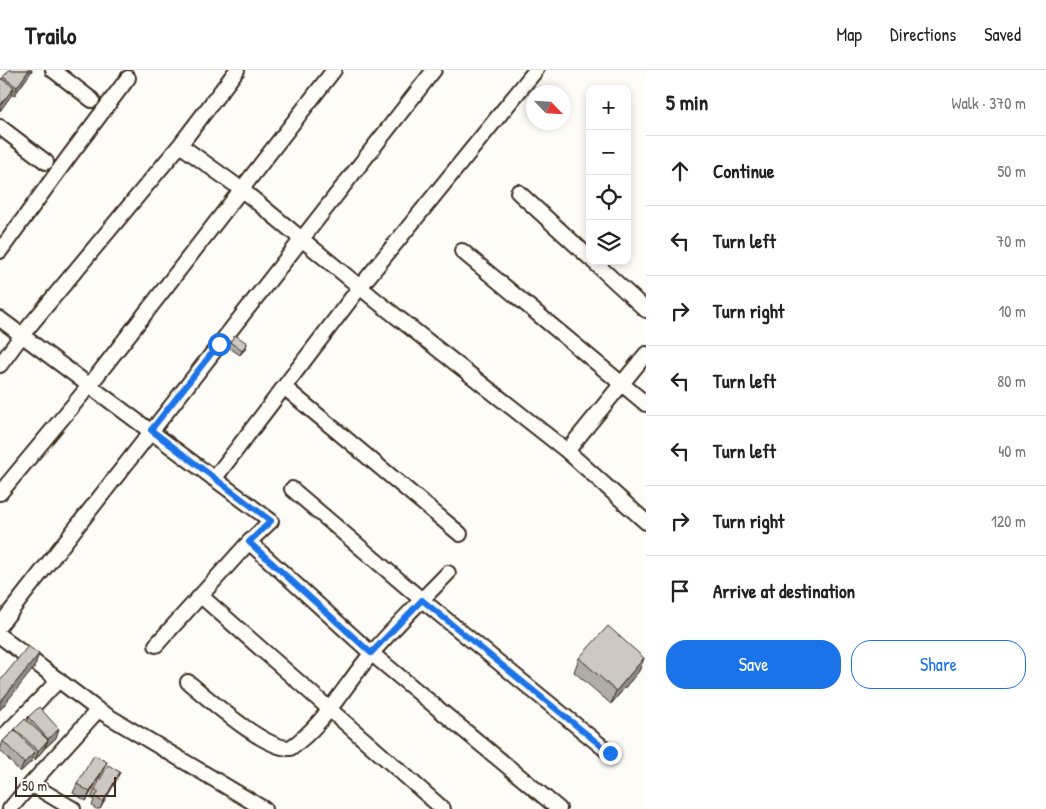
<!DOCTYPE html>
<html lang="en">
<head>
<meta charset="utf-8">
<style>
	body { margin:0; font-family:"Patrick Hand",sans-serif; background:#f2f2f2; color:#222 }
	.controls { position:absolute; right:15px; top:15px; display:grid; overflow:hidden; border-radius:10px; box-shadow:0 2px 8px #0003 }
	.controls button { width:45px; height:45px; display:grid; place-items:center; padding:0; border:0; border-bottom:1px solid #e0e0e0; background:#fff; color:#222; font:25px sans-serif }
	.compass { position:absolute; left:526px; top:15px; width:45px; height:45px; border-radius:50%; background:#fff; box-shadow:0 2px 8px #0003; rotate:115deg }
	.scale { position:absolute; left:15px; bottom:12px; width:101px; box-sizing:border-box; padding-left:5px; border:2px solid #3b2a1e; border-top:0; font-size:14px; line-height:18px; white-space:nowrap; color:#3b2a1e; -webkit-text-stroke:4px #fdfcf7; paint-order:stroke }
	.stop { position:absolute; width:15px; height:15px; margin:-11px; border:4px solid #1a73e8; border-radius:50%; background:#fff }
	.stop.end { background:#1a73e8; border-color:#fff; box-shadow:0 1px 5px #0008 }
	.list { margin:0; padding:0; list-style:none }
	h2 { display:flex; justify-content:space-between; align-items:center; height:65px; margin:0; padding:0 20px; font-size:21px }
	h2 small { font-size:16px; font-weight:400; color:#767676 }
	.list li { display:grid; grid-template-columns:32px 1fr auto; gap:15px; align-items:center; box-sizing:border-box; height:70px; padding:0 20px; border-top:1px solid #e0e0e0 }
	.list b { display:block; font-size:19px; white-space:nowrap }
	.list em { font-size:16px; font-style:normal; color:#767676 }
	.actions { display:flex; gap:10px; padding:15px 20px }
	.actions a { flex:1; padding:11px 0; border:1px solid #1a73e8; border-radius:20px; text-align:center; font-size:18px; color:#1a73e8 }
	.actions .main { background:#1a73e8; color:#fff }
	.icon { flex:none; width:28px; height:28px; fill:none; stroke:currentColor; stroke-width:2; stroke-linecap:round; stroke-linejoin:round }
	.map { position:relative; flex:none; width:646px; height:739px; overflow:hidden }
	header { display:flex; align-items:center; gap:30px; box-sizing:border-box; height:70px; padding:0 25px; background:#fff; border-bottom:1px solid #e0e0e0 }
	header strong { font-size:24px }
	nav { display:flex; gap:28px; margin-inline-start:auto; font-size:18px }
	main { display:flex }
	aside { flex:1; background:#fff }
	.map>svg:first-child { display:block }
</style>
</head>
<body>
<header>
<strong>Trailo</strong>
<nav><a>Map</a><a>Directions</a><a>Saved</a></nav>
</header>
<main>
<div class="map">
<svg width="646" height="739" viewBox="0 0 646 739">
	<rect width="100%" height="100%" fill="#fdfcf7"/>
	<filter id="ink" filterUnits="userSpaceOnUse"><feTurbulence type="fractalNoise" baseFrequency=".02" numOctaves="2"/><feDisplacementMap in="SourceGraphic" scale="10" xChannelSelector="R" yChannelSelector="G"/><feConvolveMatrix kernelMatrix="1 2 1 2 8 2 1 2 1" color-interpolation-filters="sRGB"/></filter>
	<g filter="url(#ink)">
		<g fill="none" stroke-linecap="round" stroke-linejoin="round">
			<defs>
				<path id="minor" d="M53 0 92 30
					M0 57 46 92
					M180 75 241 119 378 232 567 381 646 452
					M518 122 590 188
					M0 181 70 85 128 8
					M462 181 646 334
					M593 191 646 240
					M0 249 271 451 249 472 156 575
					M0 295 22 265 180 75 237 0
					M284 317 460 464
					M567 381 646 284
					M214 409 360 217 536 0
					M292 419 422 530 610 683
					M0 423 89 316 334 0
					M249 472 371 583 559 739
					M201 526 443 739
					M0 555C144 370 289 185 434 0
					M0 566 98 640 264 739
					M188 612C209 629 264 679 290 678 322 658 347 612 372 583 396 555 423 529 448 503
					M0 670 59 610
					M31 714 73 739
					M10 739 31 714 98 640"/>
			</defs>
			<!-- minor casing -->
			<use href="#minor" stroke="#3b2a1e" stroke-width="18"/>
			<!-- minor -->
			<use href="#minor" stroke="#fdfcf7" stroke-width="14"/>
		</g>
		<!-- wall -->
		<path fill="#b0aca7" stroke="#3b2a1e" d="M9 0H32L31 2 14 26 11 24 0 41V8L3 9Z
			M230 272 246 278 240 285 228 277Z
			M579 588H644L639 601 611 634 574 602Z
			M28 647 56 668 45 678 35 690 33 688 32 691 20 702 0 680 3 671 15 659 27 650Z
			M103 701 86 731 73 723 77 714Z
			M116 711 100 739H96L92 736 94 730 91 728 95 719Z"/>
		<!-- shaded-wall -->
		<path fill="#908c88" stroke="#3b2a1e" d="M29 0H32L31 2 14 26 17 17Z
			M14 17 11 26 0 41V36Z
			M247 273 246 278 240 285 242 281Z
			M39 584 34 598 0 640V632Z
			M644 588 639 601 611 634 616 621Z
			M59 659 56 668 45 678 48 669Z
			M48 670 44 679 35 690 38 681Z
			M35 682 32 691 20 702 24 693Z
			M107 692 103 701 86 731 90 722Z
			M120 702 116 711 100 739 103 732Z"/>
		<!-- building -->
		<path fill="#cdc8c2" stroke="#3b2a1e" d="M9 0H29L17 17 3 7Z
			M0 8 14 17 0 36Z
			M235 265 247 273 242 281 230 272Z
			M608 556 644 588 616 621 579 588Z
			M28 576 39 584 0 632V611Z
			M39 637 59 659 48 669 28 647Z
			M25 649 48 670 38 681 15 659Z
			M15 660 35 682 24 693 3 671Z
			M94 685 107 692 90 722 77 714Z
			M108 695 120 702 103 732 95 727 99 722 95 719Z"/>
	</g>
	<g fill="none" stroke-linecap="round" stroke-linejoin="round" filter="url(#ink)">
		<!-- route -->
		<path stroke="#1a73e8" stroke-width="6" d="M219 274 151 360 271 451 249 472 371 583 422 530 610 683"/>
	</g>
</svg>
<div class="controls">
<button>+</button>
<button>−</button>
<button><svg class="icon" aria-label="locate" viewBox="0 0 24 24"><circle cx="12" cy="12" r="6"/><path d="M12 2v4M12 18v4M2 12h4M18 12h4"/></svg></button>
<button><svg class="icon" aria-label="layers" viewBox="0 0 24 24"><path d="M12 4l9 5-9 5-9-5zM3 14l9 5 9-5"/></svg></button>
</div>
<svg class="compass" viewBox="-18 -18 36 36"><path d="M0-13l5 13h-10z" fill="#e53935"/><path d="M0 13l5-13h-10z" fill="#767676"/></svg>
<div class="scale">50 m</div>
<div class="stop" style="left:219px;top:274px"></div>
<div class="stop end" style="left:610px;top:683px"></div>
</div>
<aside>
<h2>5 min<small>Walk · 370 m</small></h2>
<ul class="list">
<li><svg class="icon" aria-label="ahead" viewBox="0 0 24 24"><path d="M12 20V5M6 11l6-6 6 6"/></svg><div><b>Continue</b></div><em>50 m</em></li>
<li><svg class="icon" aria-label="left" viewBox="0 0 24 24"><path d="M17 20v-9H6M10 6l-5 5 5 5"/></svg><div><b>Turn left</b></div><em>70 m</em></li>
<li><svg class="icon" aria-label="right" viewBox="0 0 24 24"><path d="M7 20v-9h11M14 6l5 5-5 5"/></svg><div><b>Turn right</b></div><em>10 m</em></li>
<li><svg class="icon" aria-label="left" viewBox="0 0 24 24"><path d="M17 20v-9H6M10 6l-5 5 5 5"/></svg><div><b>Turn left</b></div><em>80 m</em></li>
<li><svg class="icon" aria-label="left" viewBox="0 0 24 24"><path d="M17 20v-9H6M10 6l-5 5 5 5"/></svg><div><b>Turn left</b></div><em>40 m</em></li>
<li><svg class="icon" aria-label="right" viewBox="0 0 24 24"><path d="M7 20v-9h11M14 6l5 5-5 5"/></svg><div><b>Turn right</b></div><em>120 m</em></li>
<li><svg class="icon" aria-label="arrive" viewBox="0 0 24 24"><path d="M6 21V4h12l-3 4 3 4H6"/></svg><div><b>Arrive at destination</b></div></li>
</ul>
<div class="actions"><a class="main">Save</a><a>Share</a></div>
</aside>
</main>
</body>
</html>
